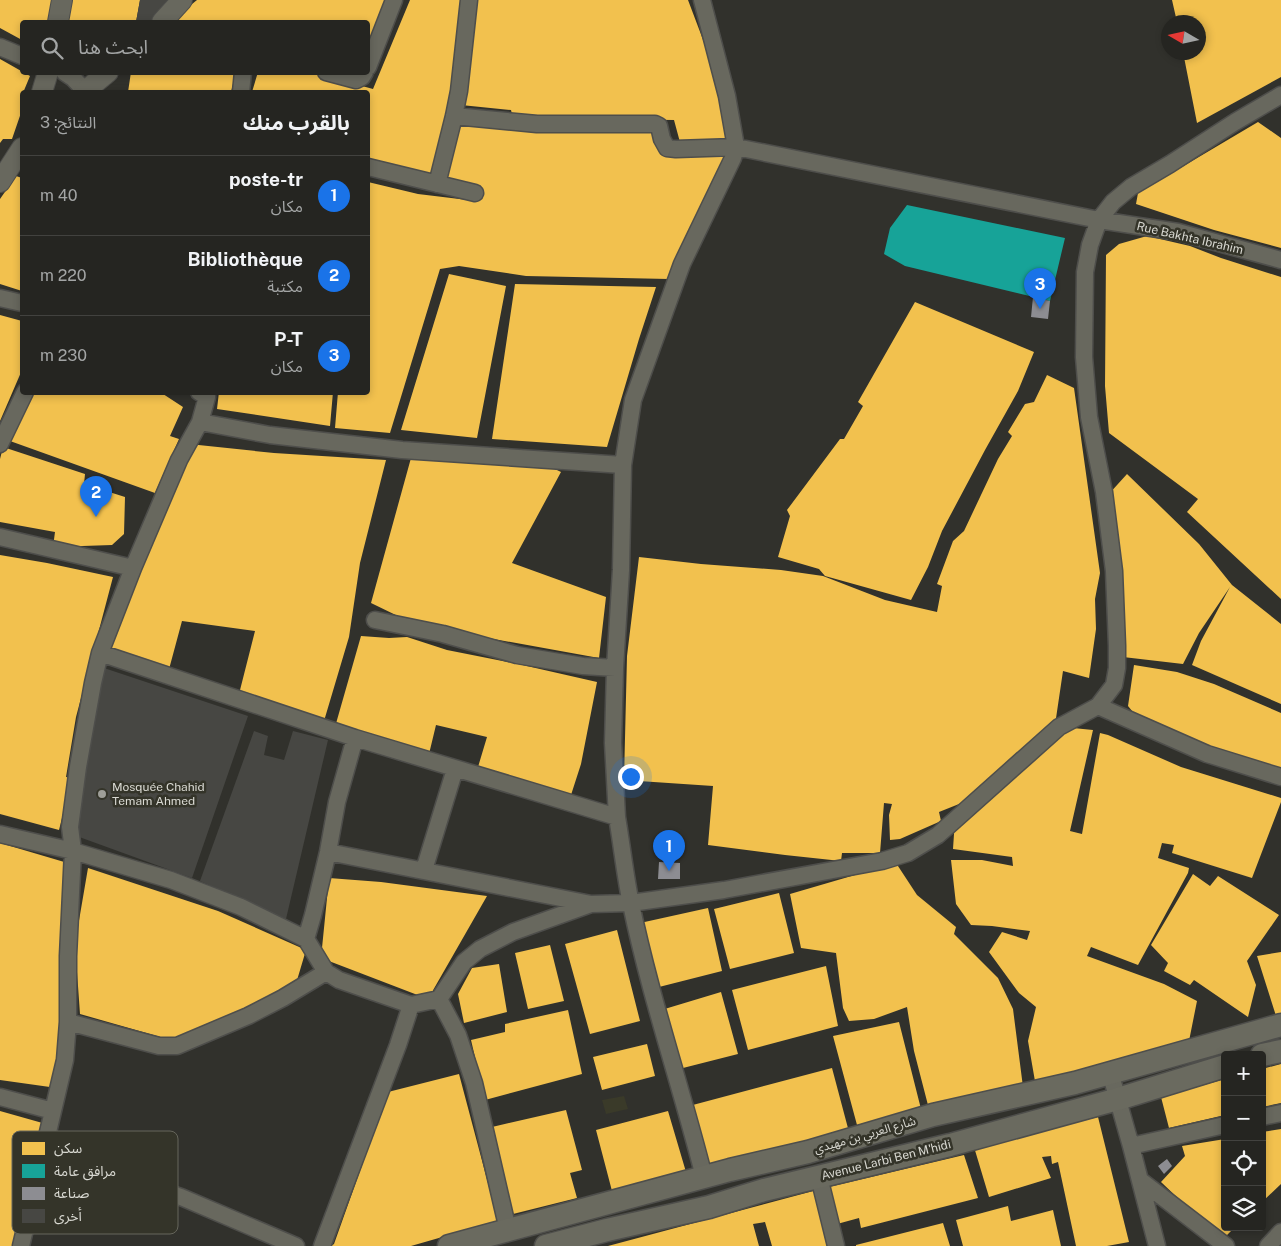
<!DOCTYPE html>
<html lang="ar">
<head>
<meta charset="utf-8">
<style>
	body { margin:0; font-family:"Public Sans","Noto Sans Arabic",sans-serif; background:#31312e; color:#f1f3f6; direction:rtl }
	.controls { position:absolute; right:15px; bottom:15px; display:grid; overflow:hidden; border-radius:5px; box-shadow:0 2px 8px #0003 }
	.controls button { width:45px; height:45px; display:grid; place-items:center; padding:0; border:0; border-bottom:1px solid #42423f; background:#252521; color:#f1f3f6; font:25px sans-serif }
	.compass { position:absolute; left:1161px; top:15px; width:45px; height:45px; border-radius:50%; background:#252521; box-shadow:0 2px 8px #0003; rotate:279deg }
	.you { position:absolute; left:630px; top:776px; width:18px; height:18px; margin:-12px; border:4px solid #fff; border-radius:50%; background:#1a73e8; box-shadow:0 0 0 8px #1a73e833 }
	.badge { display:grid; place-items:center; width:32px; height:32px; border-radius:50%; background:#1a73e8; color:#fff; font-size:16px; font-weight:700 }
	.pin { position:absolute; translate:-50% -41px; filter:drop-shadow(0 1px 2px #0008) }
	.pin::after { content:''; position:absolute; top:26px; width:18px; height:15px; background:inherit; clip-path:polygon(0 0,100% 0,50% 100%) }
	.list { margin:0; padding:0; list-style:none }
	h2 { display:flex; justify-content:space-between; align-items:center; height:65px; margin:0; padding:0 20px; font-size:21px }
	h2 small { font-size:16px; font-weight:400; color:#a3a5a5 }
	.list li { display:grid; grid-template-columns:32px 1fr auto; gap:15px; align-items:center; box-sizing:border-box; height:80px; padding:0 20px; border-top:1px solid #42423f }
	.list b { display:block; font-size:19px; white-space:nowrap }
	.list p { margin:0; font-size:16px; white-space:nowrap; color:#a3a5a5 }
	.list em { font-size:16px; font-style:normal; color:#a3a5a5 }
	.icon { flex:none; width:28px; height:28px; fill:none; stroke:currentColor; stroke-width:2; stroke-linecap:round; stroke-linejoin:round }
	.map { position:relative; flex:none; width:1281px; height:1246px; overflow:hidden; direction:ltr }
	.search { position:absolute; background:#252521; box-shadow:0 2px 8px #0003; left:20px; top:20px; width:350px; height:55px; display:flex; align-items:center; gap:12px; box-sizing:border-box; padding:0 18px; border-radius:5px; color:#a3a5a5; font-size:19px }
	.panel { position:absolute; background:#252521; box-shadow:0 2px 8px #0003; left:20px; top:90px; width:350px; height:305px; border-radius:5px; direction:rtl }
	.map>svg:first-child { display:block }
</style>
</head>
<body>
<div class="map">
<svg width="1281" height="1246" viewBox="0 0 1281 1246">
	<rect width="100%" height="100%" fill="#31312c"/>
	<!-- built -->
	<path fill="#3a3a29" d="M624 1096 628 1109 606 1114 602 1100Z"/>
	<!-- homes -->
	<path fill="#f2c14e" d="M0 0H57L54 22H22V40L0 28Z
		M72 0H140L136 22H68Z
		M197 0H391L368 58V22H170Z
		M410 0H464L461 53 434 180 368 162V92H252L258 72H311L373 89Z
		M471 0H688L708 53 733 142 681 146 674 120 513 118 511 110 461 105Z
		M1172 0H1281V77L1197 123 1183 52H1198V22H1177Z
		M0 59 30 76 20 100 22 101V110L12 139H3L0 143Z
		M131 72H236L231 92H128Z
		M457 122 658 126 662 151H732L669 279 526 276 459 266 440 269 390 433 335 428 338 392H368V182L418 194 476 201 480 187 446 179Z
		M1258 122 1281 138V248L1214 230 1136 204 1138 193Z
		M16 176 22 178V291L0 284V199Z
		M1147 236 1190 246 1221 258 1281 277V599L1187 512 1198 499 1109 433 1105 386 1106 255 1119 244Z
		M449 274 506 286 477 438 401 430Z
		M515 284 656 287 639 339 607 447 492 439Z
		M915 302 1034 352 1018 391 985 450 942 531 928 567 911 600 825 576 819 569 778 557 790 516 787 510 840 439H844L863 406 858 402Z
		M0 315 22 321V370L0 421Z
		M1047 375 1074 388 1100 573 1095 599 1096 629 1089 678 1063 671 1055 725 964 802 939 812 941 821 900 839 890 840 889 815 892 804 884 803 880 853H842L841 861 785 855 708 845 713 786 624 780 627 656 639 557 701 564 781 570 823 576 885 600 937 612 942 586 937 584 953 541 964 531 998 459 1012 436 1008 432 1025 404 1034 402Z
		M30 392H160L183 407 170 436 179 439 155 493 10 441Z
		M219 392H333L330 426 217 409Z
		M189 444 274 453 386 460 360 563 349 637 324 721 239 694 255 631 182 621 168 673 107 652Z
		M3 447 85 474 84 484 125 497 124 534 112 545 53 547 55 532 0 522V459Z
		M411 458 541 462 561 472 512 563 606 597 599 658 461 633 404 619 371 603Z
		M1127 474 1199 544 1232 585 1281 624V704L1192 665 1201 641 1230 587 1199 633 1183 664 1123 657 1108 495Z
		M0 555 47 563 113 577 76 717 66 777 72 778 59 830 0 814Z
		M361 636 389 638 407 637 447 650 518 664 597 682 581 764 571 795 478 767 487 737 436 725 429 754 335 727Z
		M1134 665 1177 672 1214 684 1281 713V769L1165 732 1157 722H1141L1128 706Z
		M1063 727 1093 730 1070 831 1082 834 1100 733 1108 735 1181 767 1281 798V802L1252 878 1172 853 1174 845 1162 843 1158 858 1189 868 1188 873 1138 965 1091 947 1087 956 1164 984 1197 1001 1188 1046 1036 1087 1028 1041 1036 1007 1019 993 989 952 1002 932 1027 940 1030 931 992 926 971 925 956 904 951 860H982L1013 866 1012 857 953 849 955 819Z
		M0 843 71 864 61 974 57 1088 0 1080Z
		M896 863 917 895 956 927 954 934 998 978 1013 1009 1023 1087 929 1109 914 1051 907 1007 874 1019 849 1021 843 1008 836 953 801 948 790 894Z
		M88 868 218 911 306 950 295 987 178 1042 80 1014 75 944Z
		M1193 874 1210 886 1218 876 1279 915 1247 961 1256 985 1248 1017 1194 980 1190 985 1164 971 1168 963 1151 945Z
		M329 878 381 882 487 896 428 999 321 958Z
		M779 893 794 953 730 969 714 909Z
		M708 908 722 971 659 987 640 923Z
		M617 930 640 1021 590 1034 565 944Z
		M550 945 564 1001 528 1009 515 953Z
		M1281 952V1018L1277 1019 1257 956Z
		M499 964 507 1012 464 1023 458 994 472 968Z
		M826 966 838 1026 748 1050 732 990Z
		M721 992 738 1054 679 1069 658 1011Z
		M568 1010 582 1074 485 1100 471 1040 505 1032V1024Z
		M899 1022 921 1109 857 1125 833 1036Z
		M647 1044 655 1076 602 1090 593 1057Z
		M1281 1064V1103L1262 1107V1069Z
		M832 1068 849 1132 708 1168 689 1106Z
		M459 1074 498 1221 411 1246H331L334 1244 388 1092Z
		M1225 1079V1115L1169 1128 1161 1097Z
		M566 1110 582 1170 570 1173 577 1198 513 1214 492 1127Z
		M0 1111 46 1124 13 1246H0Z
		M668 1111 686 1172 612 1191 596 1130Z
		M1098 1117 1129 1242 1107 1246H1076L1058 1162 1052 1164 1051 1156 1042 1157 1051 1178 989 1197 974 1147Z
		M1281 1129V1184L1262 1202V1132Z
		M1225 1139V1227H1235L1222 1240 1161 1182 1185 1156 1182 1146Z
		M964 1155 978 1198 861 1228 859 1218 837 1224 829 1187Z
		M817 1190 832 1246H772L765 1222 753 1224 759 1246H608Z
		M1008 1206 1011 1221 1053 1210 1061 1246H963L956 1220Z
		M943 1223 950 1246H856V1245Z"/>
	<!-- public -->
	<path fill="#17a398" d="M907 205 1065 238 1050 301 905 266 884 254 890 228Z
		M83 765 130 778 115 821 77 809Z"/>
	<!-- industry -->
	<path fill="#8d8d92" d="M1033 297 1050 301 1048 319 1031 317Z
		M659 862 680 863V879H658Z
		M1167 1159 1172 1166 1164 1174 1158 1166Z"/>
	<!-- building -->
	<path fill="#474743" d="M140 0H173L157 22H136Z
		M104 668 248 716 192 878 71 834Z
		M254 731 268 736 264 755 284 760 293 731 328 740 286 919 200 881Z"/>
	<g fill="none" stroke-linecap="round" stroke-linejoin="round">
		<defs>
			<path id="minor" d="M702 0 727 96 736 147 1099 220 1178 232 1281 260
				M0 47 22 56
				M368 67 394 0
				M64 72 73 78 86 92
				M326 72 356 80 362 77 365 72
				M241 92 243 72
				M454 116 537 124H655L659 126 662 139 667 148 676 149 736 147 733 158 682 264 633 400 623 465 621 570 615 668 613 743 617 817
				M368 167 475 193
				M437 184 454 116 459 91 469 0
				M0 298 22 303
				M200 422 270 435 402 450 623 465
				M0 444 25 392
				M0 537 133 568
				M375 620 443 634 517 655 583 666 615 668
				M100 653 355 738 337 802 328 852 313 915 306 939
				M1098 706 1207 754 1281 777
				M355 738 617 817C622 846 625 875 631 904 650 996 681 1086 704 1177
				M0 834 73 851 171 880 241 907 306 939 326 972 339 980 411 1005 439 999 464 962 480 949 513 932 591 904 631 903 724 890 882 861 908 853 938 835 1059 727 1098 706 1114 685 1117 668V646L1114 571 1104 492 1089 417 1084 357 1085 272 1090 245 1099 220 1113 202 1131 187 1170 164 1235 122 1281 95
				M328 852 591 904
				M424 870 455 769
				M439 999 458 1035 474 1083 508 1230
				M68 1022 159 1046H177L248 1016 283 998 326 972
				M1110 1072 1131 1146 1157 1246
				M0 1097 53 1111 21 1246
				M53 1111 65 1060 68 1022V956L73 851 70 827 78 767 93 683 100 653 133 568 179 460 200 422 207 397 199 392
				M1262 1117 1281 1113
				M1131 1146 1225 1125
				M42 1157 133 1181 181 1197 296 1246
				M819 1177 836 1246
				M1140 1180 1226 1246
				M322 1246 398 1045 411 1005
				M1268 1246 1281 1232"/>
			<path id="tertiary" d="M58 22 62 0
				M162 22 182 0
				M42 92 48 72
				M84 92 108 72
				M0 182 22 148"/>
			<path id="secondary" d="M1262 1055 1281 1051
				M449 1246 730 1170 808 1152 933 1115 1075 1083 1281 1025
				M546 1246 607 1230 709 1207 764 1190 950 1145 1118 1099 1225 1066"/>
		</defs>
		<!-- minor casing -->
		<use href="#minor" stroke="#4e4e4b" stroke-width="19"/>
		<!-- tertiary casing -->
		<use href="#tertiary" stroke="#4e4e4b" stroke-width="22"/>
		<!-- secondary casing -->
		<use href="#secondary" stroke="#4e4e4b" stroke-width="25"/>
		<!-- minor -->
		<use href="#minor" stroke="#68685e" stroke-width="16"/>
		<!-- tertiary -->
		<use href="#tertiary" stroke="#68685e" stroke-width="20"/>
		<!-- secondary -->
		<use href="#secondary" stroke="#6a6a5f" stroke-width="22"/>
	</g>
	<!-- markers -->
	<circle fill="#9e9e98" stroke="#343429" stroke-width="2" cx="102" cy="794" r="5"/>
	<g text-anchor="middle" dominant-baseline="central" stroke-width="5" stroke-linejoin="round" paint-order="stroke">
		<!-- street labels -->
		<g font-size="12" fill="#d9d9d2" stroke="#343429">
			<text transform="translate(1190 238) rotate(13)">Rue Bakhta Ibrahim</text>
			<text transform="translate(865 1135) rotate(-16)">شارع العربي بن مهيدي</text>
			<text transform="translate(886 1160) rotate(-14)">Avenue Larbi Ben M'hidi</text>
		</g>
		<!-- poi labels -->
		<g font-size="12" fill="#d9d9d2" stroke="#343429" text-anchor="start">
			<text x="112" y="787">Mosquée Chahid<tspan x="112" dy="14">Temam Ahmed</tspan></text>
		</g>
	</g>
	<!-- legend -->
	<rect x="12" y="1131" width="166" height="103" rx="8" fill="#343429" stroke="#66665c" stroke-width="1"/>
	<rect x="22" y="1142" width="23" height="13" fill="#f2c14e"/>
	<rect x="22" y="1164" width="23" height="14" fill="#17a398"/>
	<rect x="22" y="1187" width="23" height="13" fill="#8d8d92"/>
	<rect x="22" y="1209" width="23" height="14" fill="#474743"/>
	<g font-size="14" fill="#d9d9d2">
		<text x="54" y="1153">سكن</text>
		<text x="54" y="1176">مرافق عامة</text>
		<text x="54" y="1198">صناعة</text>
		<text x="54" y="1221">أخرى</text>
	</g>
</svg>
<div class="controls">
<button>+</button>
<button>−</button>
<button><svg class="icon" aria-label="locate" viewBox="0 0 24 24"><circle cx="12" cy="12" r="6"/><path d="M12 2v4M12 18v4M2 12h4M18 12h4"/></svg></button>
<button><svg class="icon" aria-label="layers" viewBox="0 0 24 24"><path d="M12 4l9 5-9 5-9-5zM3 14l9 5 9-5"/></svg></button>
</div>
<svg class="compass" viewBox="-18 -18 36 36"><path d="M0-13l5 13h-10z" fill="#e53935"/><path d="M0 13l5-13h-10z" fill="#a3a5a5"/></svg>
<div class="you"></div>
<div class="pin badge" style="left:669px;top:871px">1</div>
<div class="pin badge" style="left:96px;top:517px">2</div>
<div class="pin badge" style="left:1040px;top:309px">3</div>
<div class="search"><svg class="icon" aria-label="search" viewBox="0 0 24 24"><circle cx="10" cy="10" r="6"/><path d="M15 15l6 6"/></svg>ابحث هنا</div>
<section class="panel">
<h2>بالقرب منك<small>النتائج: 3</small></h2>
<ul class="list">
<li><span class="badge">1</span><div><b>poste-tr</b><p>مكان</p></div><em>40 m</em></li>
<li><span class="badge">2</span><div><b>Bibliothèque</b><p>مكتبة</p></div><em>220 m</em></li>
<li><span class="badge">3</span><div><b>P-T</b><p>مكان</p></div><em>230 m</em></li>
</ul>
</section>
</div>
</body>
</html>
